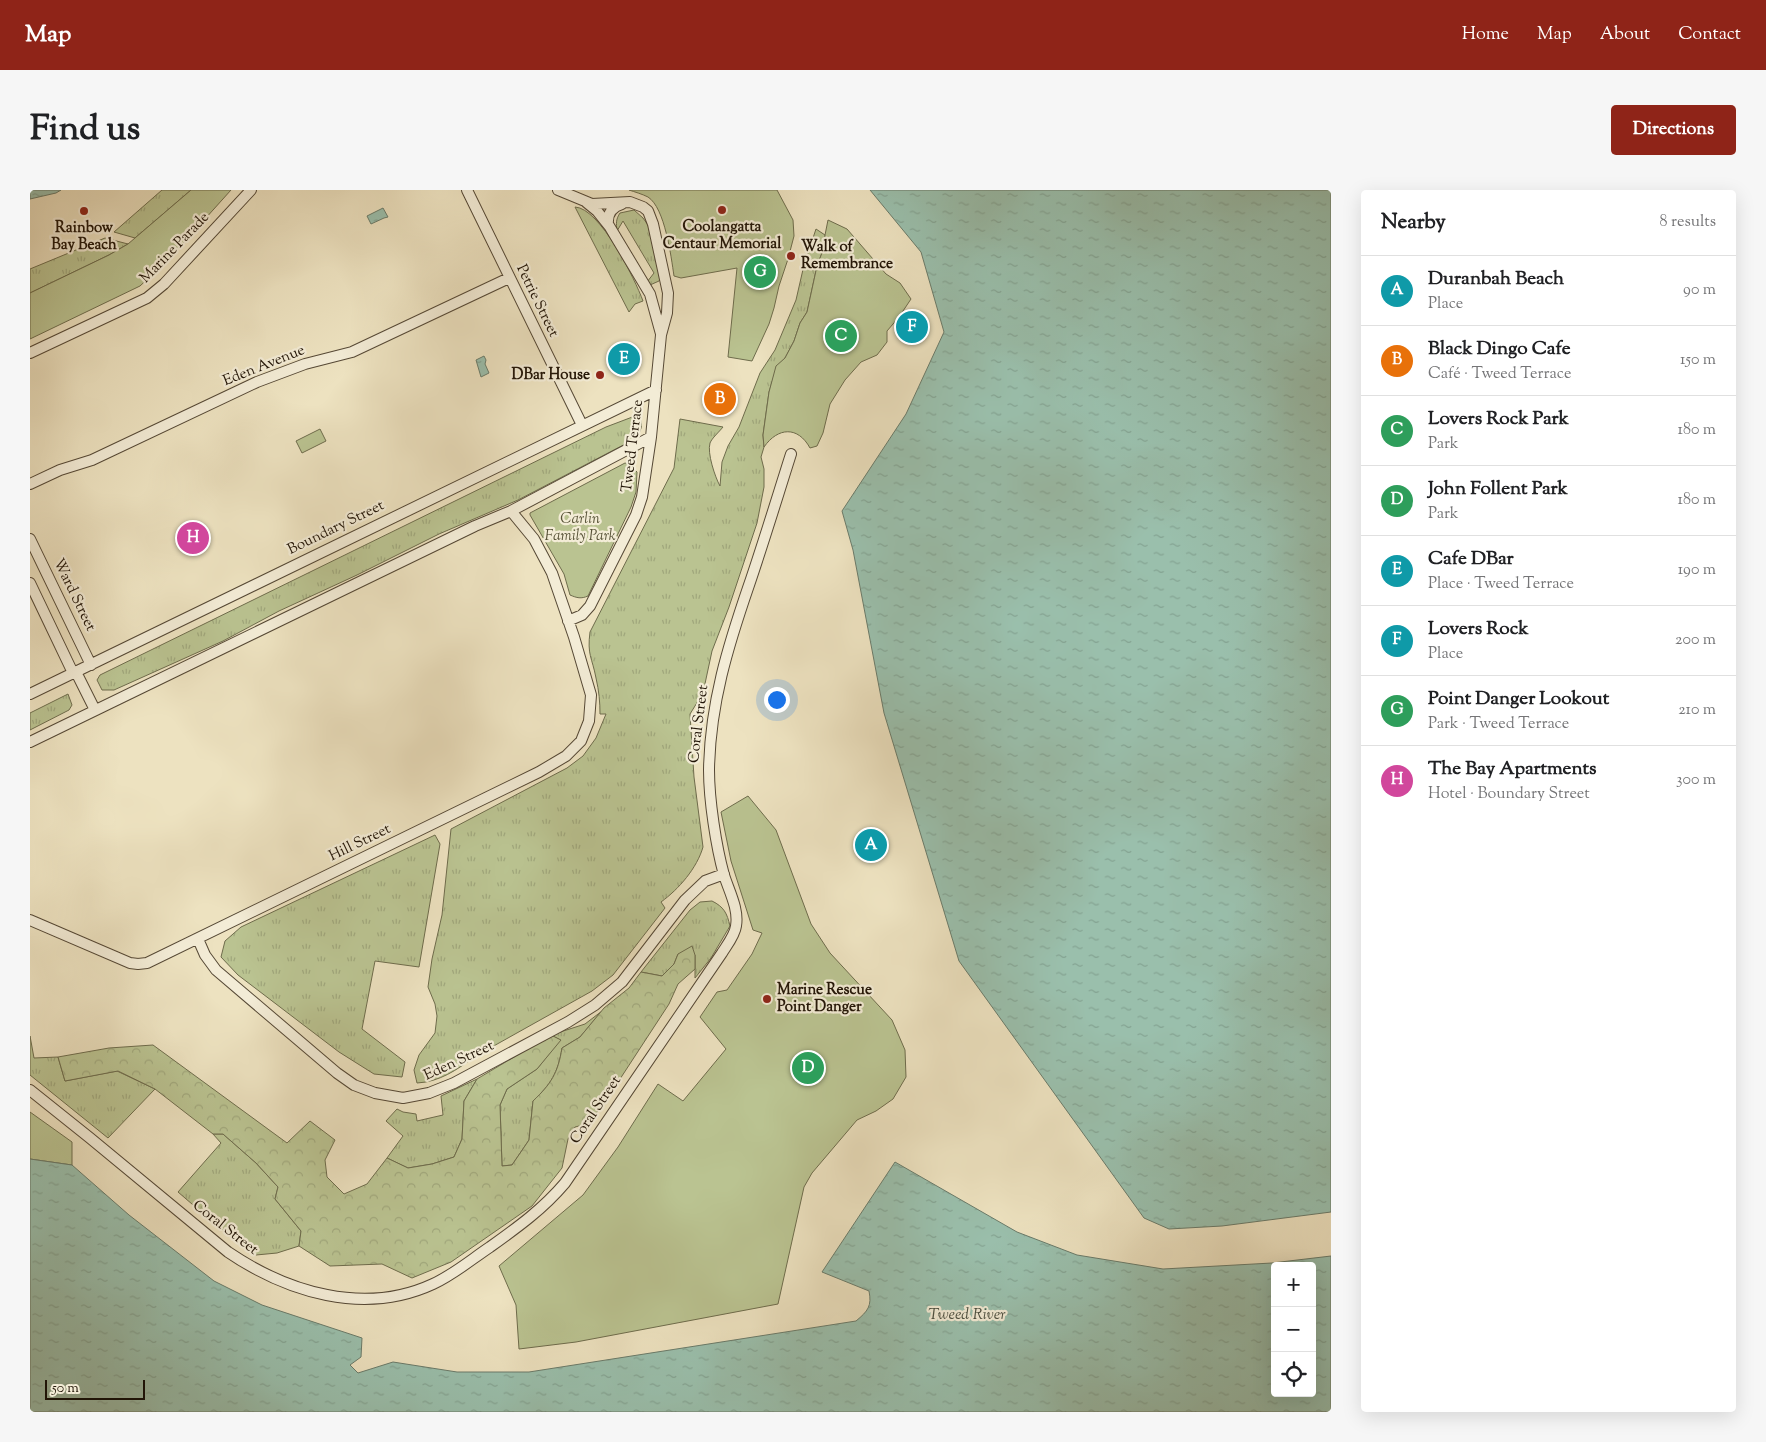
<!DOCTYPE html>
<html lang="en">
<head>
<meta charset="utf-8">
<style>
	body { margin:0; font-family:"Sorts Mill Goudy",serif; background:#f6f6f6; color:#202124 }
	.controls { position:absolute; right:15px; bottom:15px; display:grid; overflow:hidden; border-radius:5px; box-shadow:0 5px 20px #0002 }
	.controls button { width:45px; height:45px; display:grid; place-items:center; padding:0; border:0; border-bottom:1px solid #e0e0e0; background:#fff; color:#202124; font:25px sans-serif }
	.scale { position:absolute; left:15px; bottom:12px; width:100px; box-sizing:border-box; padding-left:5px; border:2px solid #221507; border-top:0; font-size:14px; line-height:18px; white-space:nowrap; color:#221507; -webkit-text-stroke:4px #f3ecd6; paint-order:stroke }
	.you { position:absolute; left:746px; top:509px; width:18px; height:18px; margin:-12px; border:4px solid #fff; border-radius:50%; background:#1a73e8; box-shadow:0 0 0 8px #1a73e833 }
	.badge { display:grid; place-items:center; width:32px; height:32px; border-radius:50%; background:#8f2418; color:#fff; font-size:16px; font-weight:700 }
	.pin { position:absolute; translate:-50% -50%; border:2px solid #fff; box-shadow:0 1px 5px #0006 }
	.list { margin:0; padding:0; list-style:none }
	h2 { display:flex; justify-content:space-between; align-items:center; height:65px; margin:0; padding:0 20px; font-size:21px }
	h2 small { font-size:16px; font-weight:400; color:#757577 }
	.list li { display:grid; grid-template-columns:32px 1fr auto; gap:15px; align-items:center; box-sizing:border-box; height:70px; padding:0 20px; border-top:1px solid #e0e0e0 }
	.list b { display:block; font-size:19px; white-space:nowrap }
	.list p { margin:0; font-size:16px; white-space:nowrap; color:#757577 }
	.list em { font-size:16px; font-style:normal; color:#757577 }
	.icon { flex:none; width:28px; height:28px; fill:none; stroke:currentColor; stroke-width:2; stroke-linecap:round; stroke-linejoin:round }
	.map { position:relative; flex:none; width:1301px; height:1222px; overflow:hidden; border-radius:5px }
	header { display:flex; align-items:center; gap:30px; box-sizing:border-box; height:70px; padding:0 25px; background:#8f2418; color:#fff }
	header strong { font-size:24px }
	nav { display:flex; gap:28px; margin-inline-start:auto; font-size:18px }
	.intro { display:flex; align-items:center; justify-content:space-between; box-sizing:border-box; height:120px; padding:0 30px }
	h1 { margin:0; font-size:35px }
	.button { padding:12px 22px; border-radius:5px; background:#8f2418; color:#fff; font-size:18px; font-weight:700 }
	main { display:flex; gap:30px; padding:0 30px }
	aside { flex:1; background:#fff; border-radius:5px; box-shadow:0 5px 20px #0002 }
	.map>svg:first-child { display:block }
</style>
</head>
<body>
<header>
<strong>Map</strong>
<nav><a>Home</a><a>Map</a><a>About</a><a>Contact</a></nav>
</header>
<div class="intro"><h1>Find us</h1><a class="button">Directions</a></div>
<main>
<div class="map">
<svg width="1301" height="1222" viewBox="0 0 1301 1222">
	<defs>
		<pattern id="grass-tufts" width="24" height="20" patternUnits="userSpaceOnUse" patternTransform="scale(1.25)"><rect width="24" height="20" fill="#bac391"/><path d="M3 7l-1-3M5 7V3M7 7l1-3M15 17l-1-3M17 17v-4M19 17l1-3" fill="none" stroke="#a0a77c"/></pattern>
		<pattern id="forest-crowns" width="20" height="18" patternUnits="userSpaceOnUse" patternTransform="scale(1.25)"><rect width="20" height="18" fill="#bac391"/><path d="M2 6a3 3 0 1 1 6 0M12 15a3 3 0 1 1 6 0" fill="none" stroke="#a0a77c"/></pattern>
		<pattern id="water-ripples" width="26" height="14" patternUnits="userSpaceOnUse" patternTransform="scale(1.25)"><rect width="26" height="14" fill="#9abfac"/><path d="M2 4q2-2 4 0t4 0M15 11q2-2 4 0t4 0" fill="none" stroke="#84a392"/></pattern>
	</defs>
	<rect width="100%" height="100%" fill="#ede2c0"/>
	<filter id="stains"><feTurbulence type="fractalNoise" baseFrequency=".004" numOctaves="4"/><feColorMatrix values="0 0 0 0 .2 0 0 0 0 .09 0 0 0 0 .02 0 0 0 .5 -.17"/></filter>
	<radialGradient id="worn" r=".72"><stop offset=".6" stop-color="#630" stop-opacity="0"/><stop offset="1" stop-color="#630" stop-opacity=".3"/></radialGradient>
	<!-- grass -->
	<path fill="url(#grass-tufts)" stroke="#6e6c4c" d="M132 0H161L105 48 84 42Z
		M545 17C570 18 605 89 613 111L605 114 599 122Z
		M604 20 613 28 618 35 631 88 629 91 620 95 617 92 624 83 593 31 587 41C586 33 586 29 590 23Z
		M786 39 795 45V55L787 76 777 122 770 133 764 151 755 168 747 176 739 202 733 245 734 257 731 267 734 279V297L727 333 699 417 682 461 673 503 660 524 664 587 673 657C667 678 649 699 631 712L635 718 583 785 562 801 444 867C427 880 409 892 387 893L384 880 389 865 405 843 407 826 405 814 398 797 402 769 412 725 421 639 537 578 553 566 566 548 576 524H570C570 512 569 501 566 488 562 467 557 465 560 442L644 278 650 229 693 237C689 242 682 248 680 253 677 263 685 287 690 296L692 272 698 256 709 237 730 183 745 160 766 110 774 75Z
		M75 48 98 54 79 65 0 103V79Z
		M605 226 610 228C614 239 609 244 601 251L488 310 409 344 327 385 249 421 193 451 84 500H72L67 490 70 485 576 237Z
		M38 504 42 515 39 520 0 540V523Z
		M405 645 410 654 389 777 345 771 332 839 375 872 372 887 344 884 309 862 208 785 191 767 195 751 211 737Z
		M682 711C694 717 697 723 700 736L681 768 665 788V765L648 764 644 774 632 786 611 782 660 720 670 712Z
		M572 821 550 847 532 858C528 883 521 894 503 911L499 950 482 975 472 976 470 915 477 899 507 879 530 850 521 845 555 834Z
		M0 846 4 868 28 867 35 891 87 881 125 899 78 948 0 885Z
		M447 889 434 911 432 949 424 967 402 974 378 978 357 968 373 946 356 931 367 919 373 922 386 924 387 931 413 925 411 906Z
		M183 944H193L226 973 248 997 245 1009 271 1041 269 1056 247 1063 226 1065 184 1033 148 1002 191 953Z"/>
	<!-- forest -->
	<path fill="url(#forest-crowns)" stroke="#6e6c4c" d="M662 756 665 765V779L648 794 639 814 590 889 573 911 561 933 545 937 538 949 532 978 502 1016 421 1072 382 1088 352 1074 300 1076 269 1056 271 1041 245 1009 248 997 226 973 193 944H183L125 899 88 881 35 891 28 867 79 858 123 855 257 953 280 931 305 950 295 970 297 987 314 1004 337 994 357 968 378 978 402 974 424 967 432 949 434 911 447 889 521 845 531 850 507 879 477 899 470 915 472 976 482 975 499 950 503 911C521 894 528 883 532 858L550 847 574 818 599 798 611 782 632 786 644 774 648 764Z"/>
	<!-- park -->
	<path fill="#bac391" stroke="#6e6c4c" d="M161 0H201L139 69 110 96 0 149V103L79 65 98 54Z
		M599 0H747L763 30 764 46 758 69 749 96 744 118 739 134 722 171 698 167 707 78 651 88 644 86C641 66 635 18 618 7 612 4 605 2 599 0Z
		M798 30 817 39 856 84 870 93 881 109 869 127 857 141V152L847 165 831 172 815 190 800 214 793 243 787 256 780 258C768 236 748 237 734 257L733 245 739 202 746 176 755 168 764 151 770 133 777 122 787 76 795 55V45Z
		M290 239 296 251 272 263 266 251Z
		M595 273 599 274 607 282 606 302 601 317 558 406C551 409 547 408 540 405L534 384 500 325V323Z
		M718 606 746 640 781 734 800 763 862 830 875 860 876 887 863 909 846 921 827 930 782 983 774 997 748 1114 546 1152 489 1159 486 1115 469 1076 553 1005 588 957 628 894 653 911 696 859 670 827 687 802 697 800 722 764 732 743 723 740 701 671 691 622Z
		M0 922 42 952V975L0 969Z"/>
	<!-- water -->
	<path fill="url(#water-ripples)" stroke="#6a7b6a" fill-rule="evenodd" d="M0 0H31L26 3 0 9Z
		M840 0H1301V1022L1192 1036 1139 1039 1114 1028 929 771 854 523 823 360 812 321 876 224 914 142 891 62Z
		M353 18 358 27 354 28 341 34 337 26Z
		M454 166 456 170 455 174 459 183 451 187 446 170Z
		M0 969 42 975 99 1025 184 1091 232 1115 332 1148 331 1167 320 1175 328 1183 363 1172 427 1182H499L826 1131C838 1121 842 1116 839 1101L792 1082 865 972 987 1042 1047 1065 1133 1079 1242 1073 1301 1066V1222H0ZM1245 1076H1282V1203H1245Z"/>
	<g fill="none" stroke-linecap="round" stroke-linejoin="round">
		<defs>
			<path id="minor" d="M437 0 552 235
				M528 0 562 14 600 12 613 17 618 21 623 34 638 103 637 123 631 145 621 247 612 307 606 325 560 416 552 425 538 431
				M556 12 567 21 579 36
				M592 14C582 17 577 24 578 34L620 104 631 144
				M0 163 117 108 134 94 221 0
				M0 294 30 280 62 270 227 192 275 174 322 162 479 88
				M0 349 61 475
				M0 393 43 483
				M46 482 65 520
				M0 504 626 200
				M0 552 445 336 481 321 621 247
				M0 730 100 773 108 774 117 773 509 582 536 566 551 551 559 531 561 505 544 447 522 383 504 349 481 321
				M168 749 175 765 186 780 307 883 324 895 345 903 373 908 399 903 424 893 538 832 565 815 592 792 655 710 675 691 694 684
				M0 900 60 948 198 1062C257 1102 334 1126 403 1094 423 1085 442 1069 460 1057 488 1037 513 1019 535 993L692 763C697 755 705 745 706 736 709 719 699 701 694 685 686 656 679 610 679 580 680 514 698 456 719 395 734 351 747 308 761 264"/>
		</defs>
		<!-- minor casing -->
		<use href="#minor" stroke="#554835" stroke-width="12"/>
		<!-- minor -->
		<use href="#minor" stroke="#f3ecd6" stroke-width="10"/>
	</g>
	<!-- markers -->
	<g fill="#8f2418" stroke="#f3ecd6" stroke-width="2">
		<circle cx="692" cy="20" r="5"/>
		<circle cx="54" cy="21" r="5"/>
		<circle cx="761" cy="66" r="5"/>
		<circle cx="570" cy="185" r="5"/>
		<circle cx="737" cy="809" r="5"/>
	</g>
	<g text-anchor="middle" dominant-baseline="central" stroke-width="4.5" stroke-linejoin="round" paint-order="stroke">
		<!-- poi labels -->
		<g font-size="15" font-weight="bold" fill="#221507" stroke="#f3ecd6">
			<text x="692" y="37">Coolangatta<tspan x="692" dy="17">Centaur Memorial</tspan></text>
			<text x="54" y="38">Rainbow<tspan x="54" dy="17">Bay Beach</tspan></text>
			<text x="771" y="57" text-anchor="start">Walk of<tspan x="771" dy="17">Remembrance</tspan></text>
			<text x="560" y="185" text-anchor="end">DBar House</text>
			<text x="747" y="800" text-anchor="start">Marine Rescue<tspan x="747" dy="17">Point Danger</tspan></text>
		</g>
		<!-- street labels -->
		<g font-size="15" fill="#221507" stroke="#f3ecd6">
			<text transform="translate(145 58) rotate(-46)">Marine Parade</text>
			<text transform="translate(507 111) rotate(64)">Petrie Street</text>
			<text transform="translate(234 176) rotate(-22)">Eden Avenue</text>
			<text transform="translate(603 256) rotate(-83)">Tweed Terrace</text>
			<text transform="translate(306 338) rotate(-26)">Boundary Street</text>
			<text transform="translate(44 405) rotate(64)">Ward Street</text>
			<text transform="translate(669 534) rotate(-83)">Coral Street</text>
			<text transform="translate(330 653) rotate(-26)">Hill Street</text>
			<text transform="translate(429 871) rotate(-25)">Eden Street</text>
			<text transform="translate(566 920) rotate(-56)">Coral Street</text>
			<text transform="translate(195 1038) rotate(38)">Coral Street</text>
		</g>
		<!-- park labels -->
		<g font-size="15" font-style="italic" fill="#575237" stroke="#f3ecd6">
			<text x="550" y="329">Carlin<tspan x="550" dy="17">Family Park</tspan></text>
		</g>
		<!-- water labels -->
		<g font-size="16" font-style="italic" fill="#4c5041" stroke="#f3ecd6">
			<text x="937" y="1125">Tweed River</text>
		</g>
	</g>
	<rect width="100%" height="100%" filter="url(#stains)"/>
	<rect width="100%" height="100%" fill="url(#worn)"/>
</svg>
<div class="controls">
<button>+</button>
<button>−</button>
<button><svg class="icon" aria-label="locate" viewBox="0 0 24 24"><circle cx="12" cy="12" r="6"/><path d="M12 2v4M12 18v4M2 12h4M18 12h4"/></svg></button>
</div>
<div class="scale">50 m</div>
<div class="you"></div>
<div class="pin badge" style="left:841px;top:655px;background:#0f9aa8">A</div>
<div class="pin badge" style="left:690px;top:209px;background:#e8710a">B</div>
<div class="pin badge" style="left:811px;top:146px;background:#2e9e5b">C</div>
<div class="pin badge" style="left:778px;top:878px;background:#2e9e5b">D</div>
<div class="pin badge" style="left:594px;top:169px;background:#0f9aa8">E</div>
<div class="pin badge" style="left:882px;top:137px;background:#0f9aa8">F</div>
<div class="pin badge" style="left:730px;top:82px;background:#2e9e5b">G</div>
<div class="pin badge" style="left:163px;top:348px;background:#d1479c">H</div>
</div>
<aside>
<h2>Nearby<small>8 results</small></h2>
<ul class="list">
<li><span class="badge" style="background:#0f9aa8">A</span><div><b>Duranbah Beach</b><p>Place</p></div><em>90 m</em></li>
<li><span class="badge" style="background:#e8710a">B</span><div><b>Black Dingo Cafe</b><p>Café · Tweed Terrace</p></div><em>150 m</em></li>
<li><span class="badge" style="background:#2e9e5b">C</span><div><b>Lovers Rock Park</b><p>Park</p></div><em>180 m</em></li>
<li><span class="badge" style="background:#2e9e5b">D</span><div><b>John Follent Park</b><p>Park</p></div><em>180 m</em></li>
<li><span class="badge" style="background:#0f9aa8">E</span><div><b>Cafe DBar</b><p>Place · Tweed Terrace</p></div><em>190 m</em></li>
<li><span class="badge" style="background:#0f9aa8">F</span><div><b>Lovers Rock</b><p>Place</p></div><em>200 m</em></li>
<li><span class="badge" style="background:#2e9e5b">G</span><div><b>Point Danger Lookout</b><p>Park · Tweed Terrace</p></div><em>210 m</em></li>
<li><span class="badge" style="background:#d1479c">H</span><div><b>The Bay Apartments</b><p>Hotel · Boundary Street</p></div><em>300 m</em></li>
</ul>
</aside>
</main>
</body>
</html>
